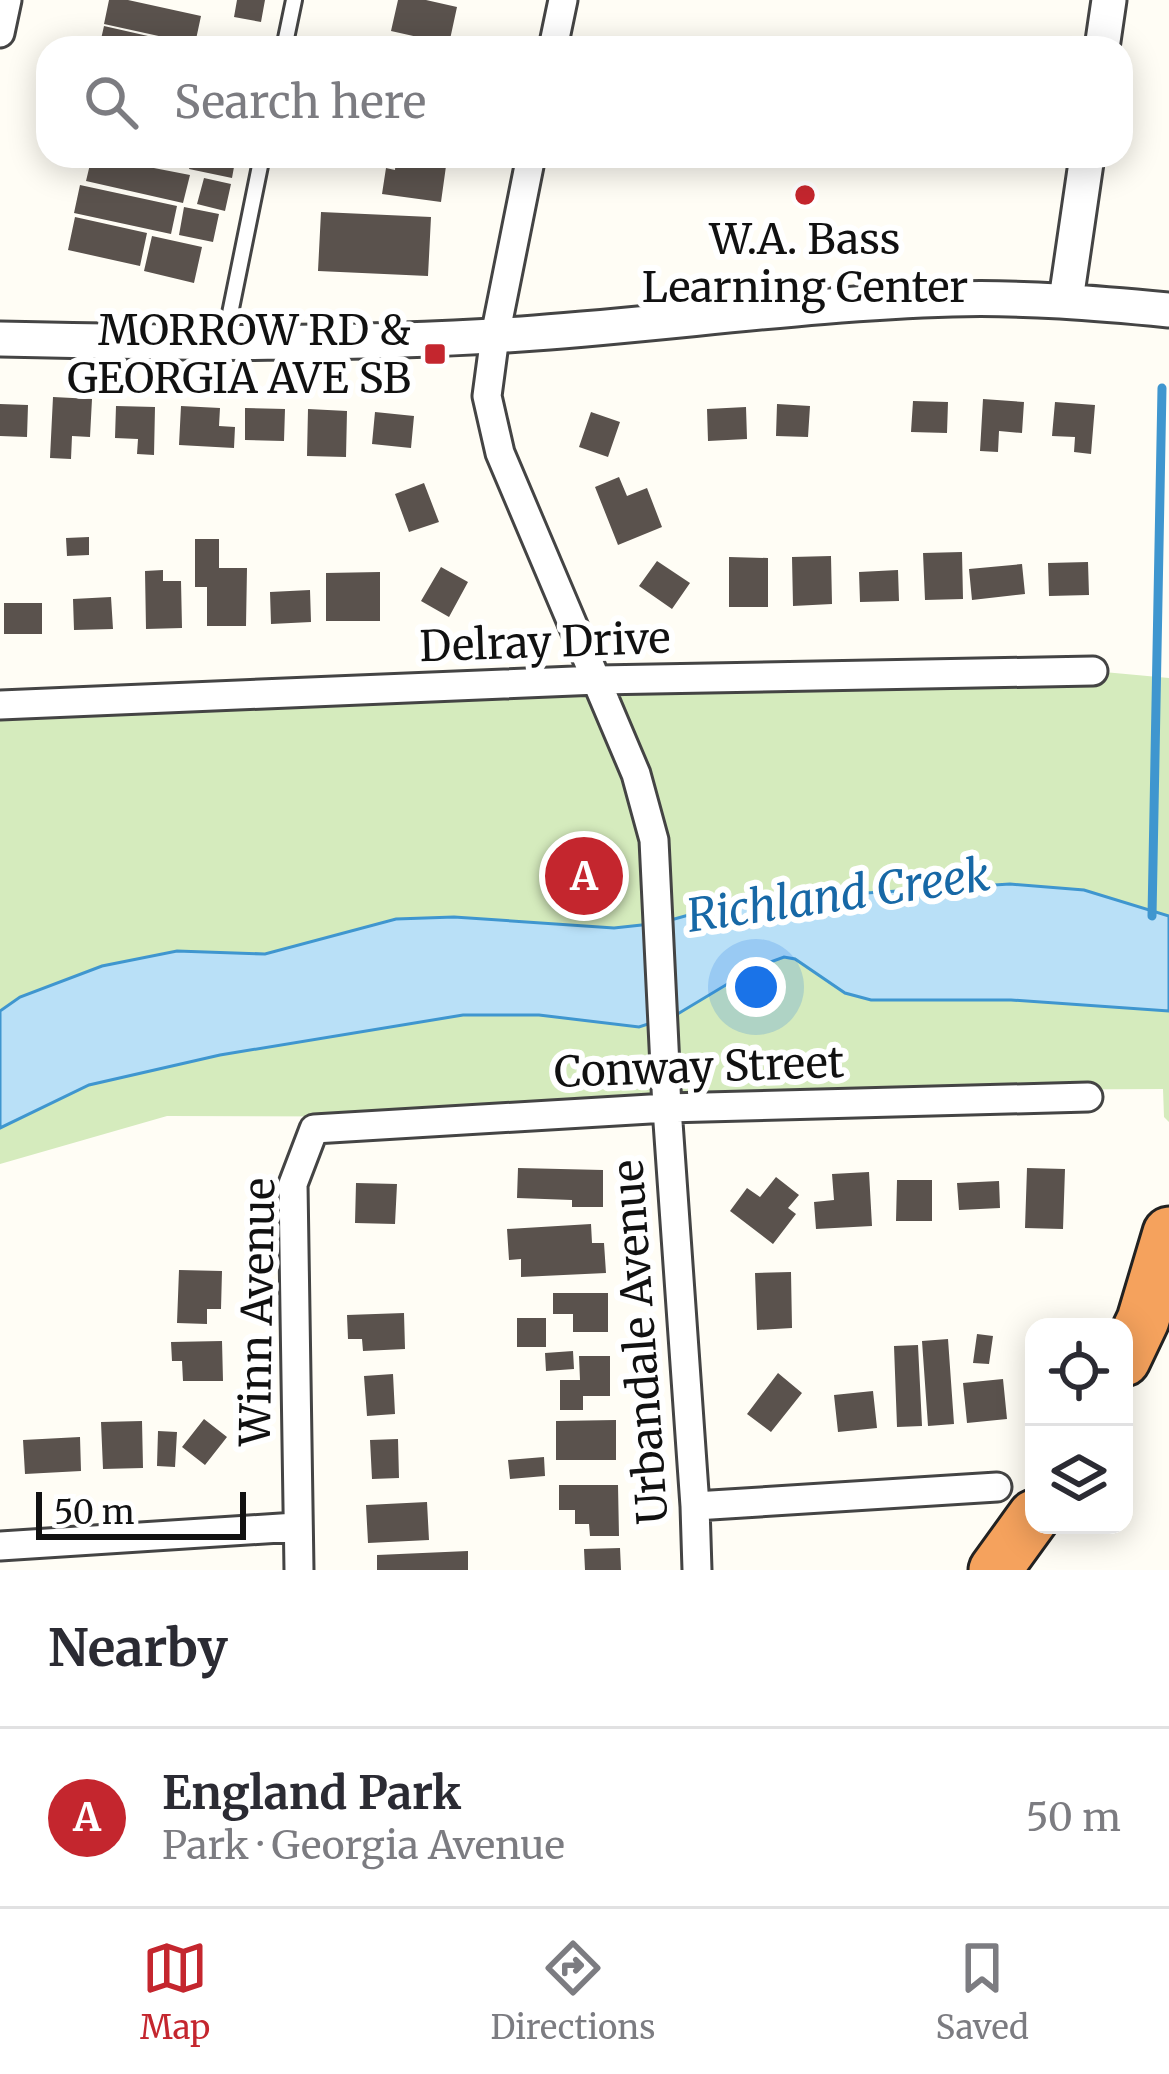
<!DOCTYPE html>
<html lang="en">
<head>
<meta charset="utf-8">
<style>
	body { margin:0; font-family:Merriweather,serif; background:#f2f2f3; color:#2b2b33 }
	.controls { position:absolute; right:36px; bottom:36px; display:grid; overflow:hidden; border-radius:24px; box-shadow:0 6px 30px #0003 }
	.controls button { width:108px; height:108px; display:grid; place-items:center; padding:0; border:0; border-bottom:3px solid #e1e1e2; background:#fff; color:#2b2b33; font:60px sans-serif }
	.scale { position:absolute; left:36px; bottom:30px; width:210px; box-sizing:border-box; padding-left:12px; border:6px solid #111; border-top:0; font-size:33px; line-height:42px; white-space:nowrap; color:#111; -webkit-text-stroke:9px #fff; paint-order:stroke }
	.you { position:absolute; left:756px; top:987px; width:42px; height:42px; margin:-30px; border:9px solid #fff; border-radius:50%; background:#1a73e8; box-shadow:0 0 0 18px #1a73e833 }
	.badge { display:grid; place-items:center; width:78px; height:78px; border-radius:50%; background:#c4262e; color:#fff; font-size:39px; font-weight:700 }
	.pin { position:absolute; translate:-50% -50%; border:6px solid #fff; box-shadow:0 3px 12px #0006 }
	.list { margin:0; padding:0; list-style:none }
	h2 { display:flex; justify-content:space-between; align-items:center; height:156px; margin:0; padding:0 48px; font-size:51px }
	h2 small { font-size:39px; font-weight:400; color:#7c7c81 }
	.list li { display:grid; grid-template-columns:78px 1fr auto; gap:36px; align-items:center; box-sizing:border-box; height:180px; padding:0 48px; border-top:3px solid #e1e1e2 }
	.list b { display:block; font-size:45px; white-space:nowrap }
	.list p { margin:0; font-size:39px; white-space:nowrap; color:#7c7c81 }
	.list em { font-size:39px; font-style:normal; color:#7c7c81 }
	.icon { flex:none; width:66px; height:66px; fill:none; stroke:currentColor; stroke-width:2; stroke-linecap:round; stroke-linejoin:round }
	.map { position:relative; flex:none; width:1169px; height:1570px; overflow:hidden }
	.search { position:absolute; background:#fff; box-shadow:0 6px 30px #0003; left:36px; right:36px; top:36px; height:132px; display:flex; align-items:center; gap:30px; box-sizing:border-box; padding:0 42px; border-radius:36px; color:#7c7c81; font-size:45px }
	.sheet { height:336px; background:#fff }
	nav { display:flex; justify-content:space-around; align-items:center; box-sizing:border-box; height:168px; border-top:3px solid #e1e1e2; background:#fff; font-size:33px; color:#7c7c81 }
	nav a { display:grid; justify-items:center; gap:6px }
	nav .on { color:#c4262e }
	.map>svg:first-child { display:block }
</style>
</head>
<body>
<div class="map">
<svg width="1169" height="1570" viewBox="0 0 1169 1570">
	<rect width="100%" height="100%" fill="#fffdf5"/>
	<!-- green -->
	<path fill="#d5ebbd" d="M1093 671 1169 678V1122L1164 1117 1163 1089 972 1090 515 1117 167 1116 0 1164V705Z"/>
	<!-- water -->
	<path fill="#b9e0f7" stroke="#3f96cf" stroke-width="3" d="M1010 884 1084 890 1169 916V1011L1011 1000H871L845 993 795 959 784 957 754 968 676 1015 639 1027 539 1015H463L220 1055 89 1085 0 1128V1011L20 997 102 966 177 951 265 954 396 919 454 917 614 928 660 923 739 901Z"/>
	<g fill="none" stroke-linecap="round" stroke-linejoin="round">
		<!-- stream -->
		<path stroke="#3f96cf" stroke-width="9" d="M1152 916 1162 388"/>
	</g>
	<!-- building -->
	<path fill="#5a524d" d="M109 0H128L201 16 195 44 104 24Z
		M237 0H265L261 22 234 17Z
		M398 0H426L457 7 449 44 391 31Z
		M104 26 192 46V48H99Z
		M92 156 190 175 183 203 86 181Z
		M192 156H236L232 178 189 169Z
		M396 156 447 159 441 202 382 194 386 168 395 170Z
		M204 178 231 184 225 211 197 204Z
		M80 185 177 206 171 234 74 213Z
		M184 207 219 214 213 242 179 235Z
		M321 212 431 217 428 276 318 271Z
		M75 217 147 233 140 266 68 250Z
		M152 236 202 247 194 283 144 271Z
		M53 397 92 399 90 437 72 436 71 459 50 458Z
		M983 399 1024 402 1022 433 999 431 998 452 980 451Z
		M913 401 948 402 947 433 911 432Z
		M1055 402 1095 405 1091 454 1074 452 1075 437 1052 436Z
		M0 404 28 405 27 437 0 436Z
		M777 404 810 406 808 437 776 436Z
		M116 406 155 407 154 455 137 454 138 439 115 438Z
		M181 406 220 408 219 426 235 427 234 448 179 445Z
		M746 407 747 439 708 441 707 409Z
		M245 408 285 409 284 441 245 440Z
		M308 409 347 411 346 457 307 456Z
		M375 412 414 416 411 448 372 444Z
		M591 412 620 422 608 457 579 447Z
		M619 477 627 496 647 488 662 527 618 545 595 487Z
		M424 483 439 522 409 532 395 494Z
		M89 537V555L67 556 66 538Z
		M195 539H219V568H247L246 626H207V587H195Z
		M962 552 963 599 925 600 923 553Z
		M831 556 832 604 793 606 792 557Z
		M729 557 768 558V607H729Z
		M657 561 690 583 672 609 639 586Z
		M1088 562 1089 595 1049 596 1048 563Z
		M1022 564 1025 594 972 600 969 569Z
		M441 567 468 582 449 617 421 601Z
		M163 570V581H181L182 628 146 629 145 571Z
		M898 570 899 601 860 602 859 572Z
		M380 572V621H326V573Z
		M310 590 311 622 271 624 270 592Z
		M111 597 113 629 74 630 73 599Z
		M4 603H42V634H4Z
		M518 1168 603 1170V1207H572V1200L517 1198Z
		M1027 1168 1065 1169 1063 1229 1025 1228Z
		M869 1172 872 1226 816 1229 814 1202 834 1200 832 1174Z
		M776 1177 799 1195 788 1208 796 1214 773 1244 730 1211 747 1188 760 1197Z
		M897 1180H932V1221H896Z
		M999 1181 1000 1208 959 1210 957 1183Z
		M356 1183 397 1184 395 1224 355 1223Z
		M591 1224 592 1243H604L606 1273 521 1277V1259L509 1260 507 1229Z
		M179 1270 222 1271 221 1309H207V1324L177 1323Z
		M791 1272 792 1328 757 1330 755 1273Z
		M553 1293H608V1332H573V1314H553Z
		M404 1313 405 1349 363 1351 362 1339H348L347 1315Z
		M517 1318H546V1347H517Z
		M977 1334 993 1336 989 1364 973 1363Z
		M948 1339 954 1424 928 1426 922 1341Z
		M222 1341 223 1381H183L182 1361H172L171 1342Z
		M918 1345 922 1426 897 1427 894 1346Z
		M573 1351 574 1369 546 1371 545 1353Z
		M579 1356H610V1396H583V1410H560V1380H580Z
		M778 1373 802 1393 771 1432 747 1414Z
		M393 1374 395 1414 367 1416 364 1376Z
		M1003 1379 1007 1419 967 1423 963 1383Z
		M873 1391 877 1428 838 1432 834 1395Z
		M204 1419 227 1437 205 1465 182 1447Z
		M616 1420V1460H556V1421Z
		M142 1421 143 1468 103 1469 101 1422Z
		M158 1431 177 1432 175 1467 157 1466Z
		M80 1437 81 1471 25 1474 23 1440Z
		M398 1439 399 1478 372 1479 370 1440Z
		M544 1457 545 1476 510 1479 508 1460Z
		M559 1485H618L619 1536H590L589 1524H575V1510H559Z
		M427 1502 429 1540 368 1543 366 1505Z
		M620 1548 621 1570H585L584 1549Z
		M468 1551V1570H377V1555Z"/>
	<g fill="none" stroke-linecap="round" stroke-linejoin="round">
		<defs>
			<path id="service" d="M284 48 294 0
				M224 343 262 156"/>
			<path id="minor" d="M0 33 7 0
				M553 48 563 0
				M531 156 495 336 487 396 500 453 636 774 654 840 667 1108 695 1506 697 1570
				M0 705 598 680 1093 671
				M695 1506 997 1487
				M0 1546 296 1527
				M299 1570 293 1184 314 1129 667 1108 1088 1097"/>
			<path id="tertiary" d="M1102 48 1109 0
				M1066 300 1087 156
				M0 339C178 343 357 346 535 333 674 323 812 303 952 299 1025 297 1096 303 1169 310"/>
			<path id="motorway" d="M1124 1360 1143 1320 1169 1233
				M995 1570 1034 1516"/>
		</defs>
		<!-- service casing -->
		<use href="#service" stroke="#444" stroke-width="20"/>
		<!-- minor casing -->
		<use href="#minor" stroke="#444" stroke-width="33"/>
		<!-- tertiary casing -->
		<use href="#tertiary" stroke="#444" stroke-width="39"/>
		<!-- motorway casing -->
		<use href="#motorway" stroke="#222" stroke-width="57"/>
		<!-- service -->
		<use href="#service" stroke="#fff" stroke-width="14"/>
		<!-- minor -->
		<use href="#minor" stroke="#fff" stroke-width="27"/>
		<!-- tertiary -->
		<use href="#tertiary" stroke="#fff" stroke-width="33"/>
		<!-- motorway -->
		<use href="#motorway" stroke="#f5a25d" stroke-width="51"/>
	</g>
	<!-- markers -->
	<g fill="#c4262e" stroke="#fff" stroke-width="4.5">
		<circle cx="805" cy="195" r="12"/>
		<rect x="423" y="342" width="24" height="24" rx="6"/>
	</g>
	<g text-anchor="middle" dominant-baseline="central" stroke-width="12" stroke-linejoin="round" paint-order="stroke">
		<!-- poi labels -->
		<g font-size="42" fill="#111" stroke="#fff">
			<text x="805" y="239">W.A. Bass<tspan x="805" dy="48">Learning Center</tspan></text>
			<text x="411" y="330" text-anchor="end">MORROW RD &amp;<tspan x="411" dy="48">GEORGIA AVE SB</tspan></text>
		</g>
		<!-- street labels -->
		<g font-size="42" fill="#111" stroke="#fff">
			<text transform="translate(545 642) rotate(-2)">Delray Drive</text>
			<text transform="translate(699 1067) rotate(-2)">Conway Street</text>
			<text transform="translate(257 1312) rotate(-89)">Winn Avenue</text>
			<text transform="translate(640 1342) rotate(-94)">Urbandale Avenue</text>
		</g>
		<!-- water labels -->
		<g font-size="45" font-style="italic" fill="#1768a6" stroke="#fff">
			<text transform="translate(838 895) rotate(-8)">Richland Creek</text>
		</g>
	</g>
</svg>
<div class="controls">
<button><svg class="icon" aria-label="locate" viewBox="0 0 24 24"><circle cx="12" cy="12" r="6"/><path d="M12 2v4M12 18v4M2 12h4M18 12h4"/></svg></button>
<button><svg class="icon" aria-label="layers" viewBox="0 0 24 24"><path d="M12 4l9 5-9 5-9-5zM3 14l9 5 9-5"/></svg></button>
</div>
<div class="scale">50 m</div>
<div class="you"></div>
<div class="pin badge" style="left:584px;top:876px">A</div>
<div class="search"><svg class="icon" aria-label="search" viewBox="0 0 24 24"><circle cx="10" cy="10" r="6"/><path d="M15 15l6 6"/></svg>Search here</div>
</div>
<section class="sheet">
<h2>Nearby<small></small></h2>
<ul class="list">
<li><span class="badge">A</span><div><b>England Park</b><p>Park · Georgia Avenue</p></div><em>50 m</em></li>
</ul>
</section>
<nav>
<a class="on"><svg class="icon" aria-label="map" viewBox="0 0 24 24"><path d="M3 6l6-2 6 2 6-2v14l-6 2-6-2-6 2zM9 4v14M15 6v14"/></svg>Map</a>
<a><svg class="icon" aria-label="directions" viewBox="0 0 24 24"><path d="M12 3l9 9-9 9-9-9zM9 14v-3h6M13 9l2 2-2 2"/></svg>Directions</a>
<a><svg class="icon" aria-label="saved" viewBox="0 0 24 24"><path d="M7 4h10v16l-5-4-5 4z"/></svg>Saved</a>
</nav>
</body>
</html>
